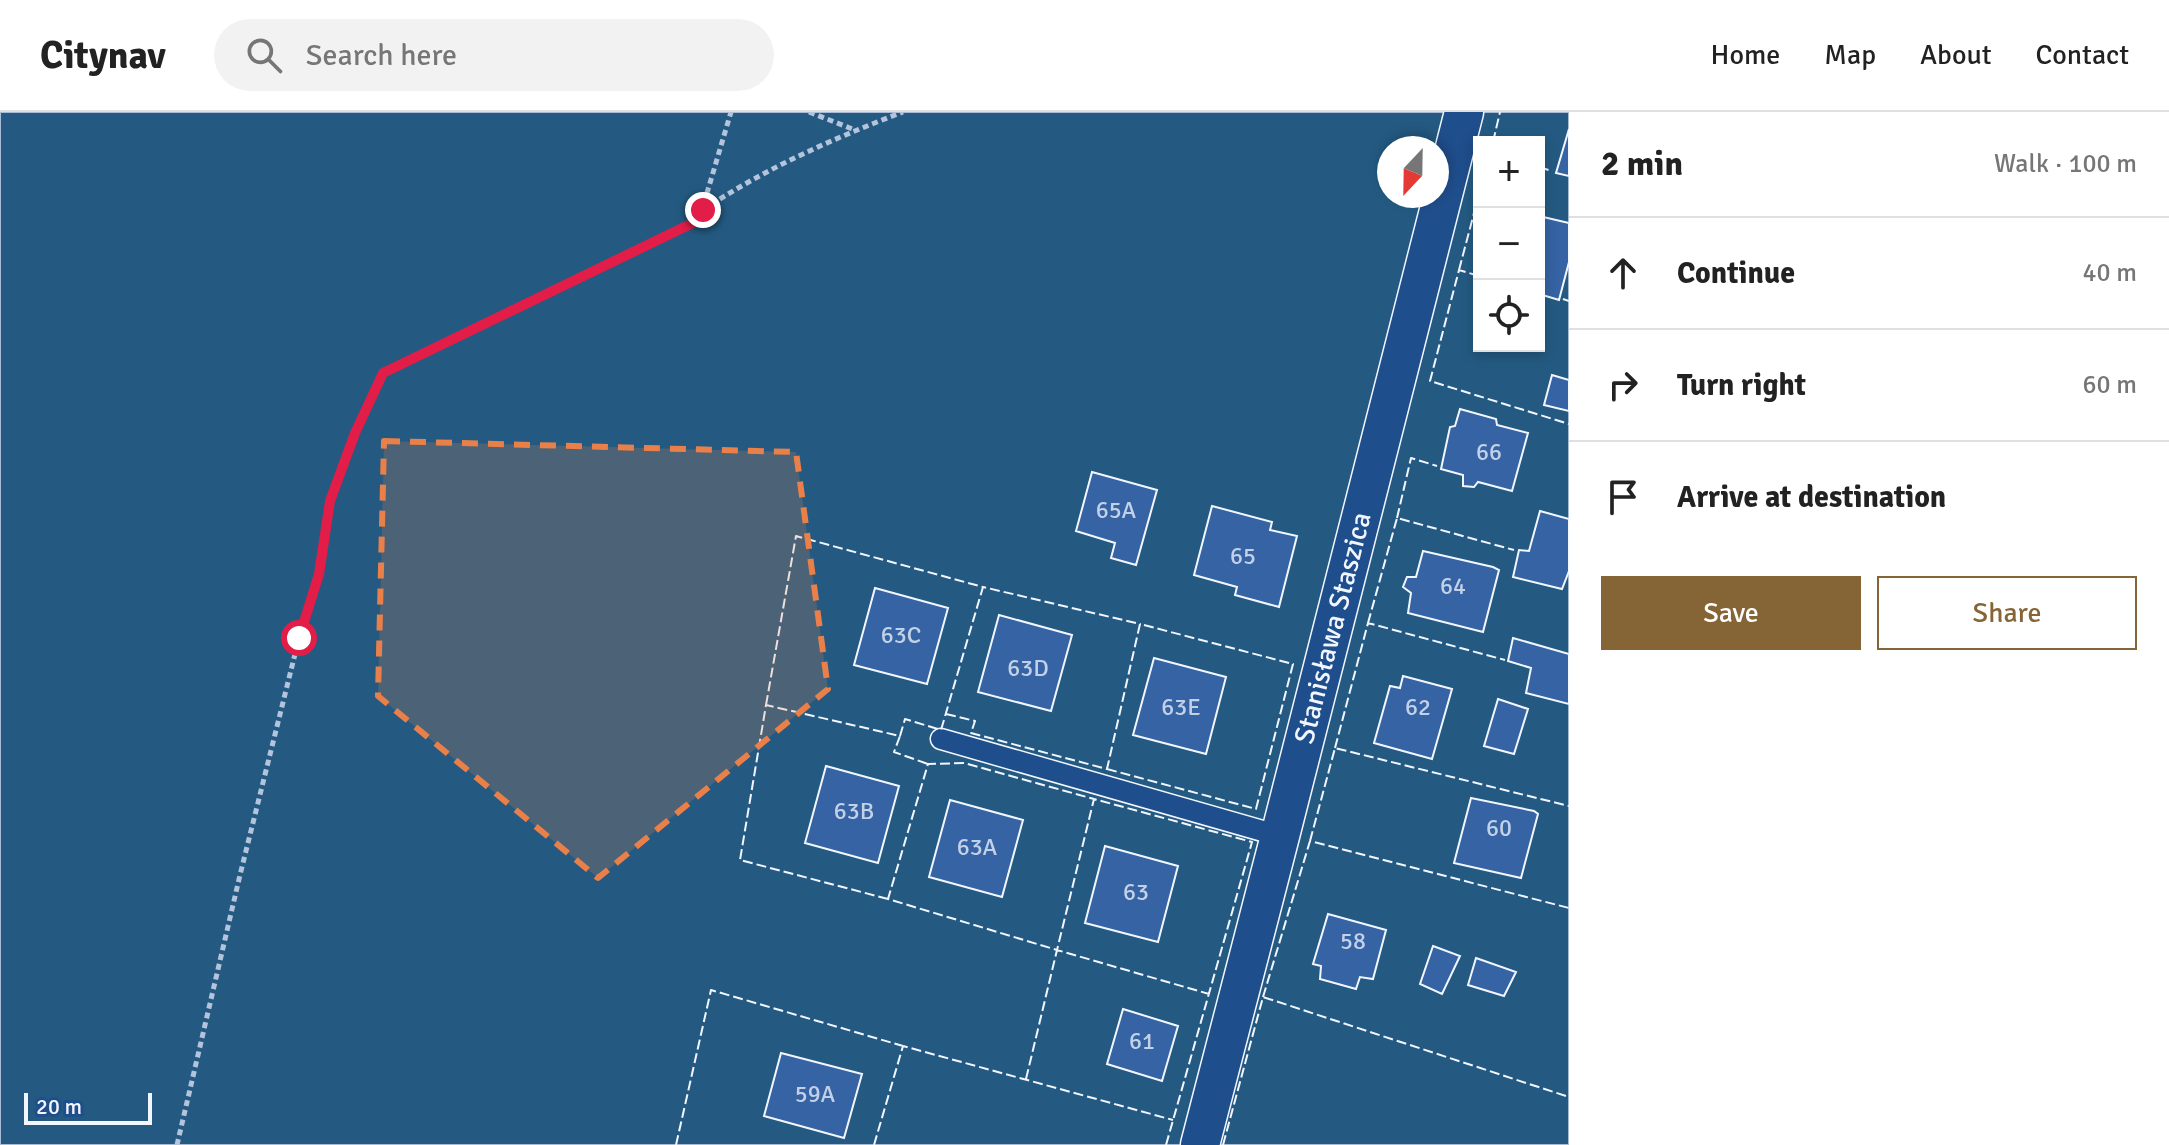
<!DOCTYPE html>
<html lang="en">
<head>
<meta charset="utf-8">
<style>
	body { margin:0; font-family:Signika,sans-serif; background:#f2f2f2; color:#222 }
	.controls { position:absolute; right:24px; top:24px; display:grid; overflow:hidden; border-radius:0px; box-shadow:0 4px 12px #0003 }
	.controls button { width:72px; height:72px; display:grid; place-items:center; padding:0; border:0; border-bottom:2px solid #e0e0e0; background:#fff; color:#222; font:40px sans-serif }
	.compass { position:absolute; left:1377px; top:24px; width:72px; height:72px; border-radius:50%; background:#fff; box-shadow:0 4px 12px #0003; rotate:202deg }
	.scale { position:absolute; left:24px; bottom:20px; width:128px; box-sizing:border-box; padding-left:8px; border:4px solid #f2f6ff; border-top:0; font-size:22px; line-height:28px; white-space:nowrap; color:#f2f6ff; -webkit-text-stroke:6px #1f4e8c; paint-order:stroke }
	.stop { position:absolute; width:24px; height:24px; margin:-18px; border:6px solid #e11d48; border-radius:50%; background:#fff }
	.stop.end { background:#e11d48; border-color:#fff; box-shadow:0 2px 8px #0008 }
	.list { margin:0; padding:0; list-style:none }
	h2 { display:flex; justify-content:space-between; align-items:center; height:104px; margin:0; padding:0 32px; font-size:34px }
	h2 small { font-size:26px; font-weight:400; color:#767676 }
	.list li { display:grid; grid-template-columns:52px 1fr auto; gap:24px; align-items:center; box-sizing:border-box; height:112px; padding:0 32px; border-top:2px solid #e0e0e0 }
	.list b { display:block; font-size:30px; white-space:nowrap }
	.list em { font-size:26px; font-style:normal; color:#767676 }
	.actions { display:flex; gap:16px; padding:24px 32px }
	.actions a { flex:1; padding:18px 0; border:2px solid #856535; border-radius:0px; text-align:center; font-size:28px; color:#856535 }
	.actions .main { background:#856535; color:#fff }
	.icon { flex:none; width:44px; height:44px; fill:none; stroke:currentColor; stroke-width:2; stroke-linecap:round; stroke-linejoin:round }
	.map { position:relative; flex:none; width:1569px; height:1033px; overflow:hidden }
	header { display:flex; align-items:center; gap:48px; box-sizing:border-box; height:112px; padding:0 40px; background:#fff; border-bottom:2px solid #e0e0e0 }
	header strong { font-size:38px }
	nav { display:flex; gap:44px; margin-inline-start:auto; font-size:28px }
	.search { width:560px; height:72px; background:#f2f2f2; display:flex; align-items:center; gap:20px; box-sizing:border-box; padding:0 28px; border-radius:44px; color:#767676; font-size:30px }
	main { display:flex }
	aside { flex:1; background:#fff }
	.map>svg:first-child { display:block }
</style>
</head>
<body>
<header>
<strong>Citynav</strong>
<div class="search"><svg class="icon" aria-label="search" viewBox="0 0 24 24"><circle cx="10" cy="10" r="6"/><path d="M15 15l6 6"/></svg>Search here</div>
<nav><a>Home</a><a>Map</a><a>About</a><a>Contact</a></nav>
</header>
<main>
<div class="map">
<svg width="1569" height="1033" viewBox="0 0 1569 1033">
	<rect width="100%" height="100%" fill="#1f4e8c"/>
	<!-- green -->
	<path fill="#245a82" stroke="#a8bbd7" stroke-width="2" fill-rule="evenodd" d="M0 0H1569V1033H0ZM1479 30H1539V234H1479ZM1389 36H1437V84H1389Z"/>
	<!-- building -->
	<path fill="#3563a3" stroke="#f2f6ff" stroke-width="2" d="M1569 17V64L1556 61Z
		M1539 104 1569 111V150L1559 188 1539 182Z
		M1552 263 1569 268V299L1544 293Z
		M1460 297 1496 307 1497 313 1528 321 1512 379 1478 370 1474 375 1463 374V363L1441 357 1450 315 1455 314Z
		M1092 360 1157 378 1136 453 1111 446 1115 431 1076 419Z
		M1212 394 1272 410 1270 418 1297 424 1279 495 1235 483 1237 475 1194 463Z
		M1540 399 1569 407V459L1562 477 1513 465 1519 438 1529 439Z
		M1423 439 1493 455 1499 458 1483 520 1408 501 1411 481 1403 475 1407 465H1416Z
		M875 476 948 496 927 572 854 553Z
		M999 503 1072 523 1051 599 978 580Z
		M1513 526 1569 542V592L1526 581 1531 556 1508 549Z
		M1154 546 1226 565 1206 642 1133 623Z
		M1403 564 1452 577 1432 647 1374 631 1390 574 1400 576Z
		M1498 587 1528 597 1514 642 1484 634Z
		M826 654 899 674 878 751 805 731Z
		M1471 686 1534 699 1538 702 1521 766 1454 751Z
		M950 688 1023 708 1002 785 929 765Z
		M1105 734 1178 754 1158 830 1085 811Z
		M1328 802 1386 818 1373 867 1360 865 1356 877 1320 867 1321 854 1313 852Z
		M1433 834 1460 844 1442 882 1420 872Z
		M1476 846 1516 860 1504 884 1468 873Z
		M1123 897 1178 914 1162 969 1107 952Z
		M781 941 862 962 844 1026 764 1004Z"/>
	<g fill="none" stroke-linecap="round" stroke-linejoin="round">
		<defs>
			<path id="service" d="M941 627 1280 724"/>
			<g id="minor">
				<path id="s1" d="M1200 1033 1280 724 1464 0"/>
			</g>
		</defs>
		<!-- service casing -->
		<use href="#service" stroke="#f2f6ff" stroke-width="23"/>
		<!-- minor casing -->
		<use href="#minor" stroke="#f2f6ff" stroke-width="41"/>
		<!-- path -->
		<path stroke="#b3c4dc" stroke-width="5" stroke-dasharray="6 4" stroke-linecap="butt" d="M809 0 855 18
			M703 98C764 57 834 26 903 0
			M177 1033 240 763 299 526 319 462 330 389 355 321 383 261 699 108 731 0"/>
		<!-- service -->
		<use href="#service" stroke="#1f4e8c" stroke-width="20"/>
		<!-- minor -->
		<use href="#minor" stroke="#1f4e8c" stroke-width="38"/>
		<!-- fence -->
		<path stroke="#f2f6ff" stroke-width="2" stroke-dasharray="10 4" stroke-linecap="butt" d="M1493 30 1500 0
			M1539 55 1552 59
			M1459 158 1479 82
			M1479 164 1459 158 1430 269 1569 312
			M1563 187 1569 189
			M1397 406 1411 346 1437 354
			M1368 511 1397 406 1514 438
			M766 593 796 424 983 475 941 618 905 607 900 624
			M946 602 975 609 971 621 1107 657 1140 512 983 475
			M1335 636 1368 511 1505 548
			M1107 657 1256 697 1293 552 1140 512
			M1310 729 1335 636 1569 694
			M888 787 740 748 766 593 900 624 894 640 928 652
			M1263 885 1310 729 1569 796
			M1026 967 1057 838 888 787 928 652 964 651 1094 687
			M676 1033 711 878 903 934
			M874 1033 903 934 1173 1008
			M1166 1033 1252 730 1094 687 1057 838 1209 882
			M1223 1033 1263 885 1569 985"/>
	</g>
	<g fill="none" stroke-linecap="round" stroke-linejoin="round">
		<!-- route -->
		<path stroke="#e11d48" stroke-width="10" d="M299 526 319 462 330 389 355 321 383 261 699 108 703 98"/>
	</g>
	<!-- marked area -->
	<path fill="#ea8049" fill-opacity="0.2" stroke="#ea8049" stroke-width="6" stroke-dasharray="16 10" stroke-linejoin="round" d="M384 329 796 340 828 577 598 766 378 584Z"/>
	<g text-anchor="middle" dominant-baseline="central" stroke-width="6" stroke-linejoin="round" paint-order="stroke">
		<!-- number labels -->
		<g font-size="24" fill="#c3d1e8">
			<text x="1489" y="340">66</text>
			<text x="1116" y="398">65A</text>
			<text x="1243" y="444">65</text>
			<text x="1453" y="474">64</text>
			<text x="901" y="523">63C</text>
			<text x="1028" y="556">63D</text>
			<text x="1181" y="595">63E</text>
			<text x="1418" y="595">62</text>
			<text x="854" y="699">63B</text>
			<text x="1499" y="716">60</text>
			<text x="977" y="735">63A</text>
			<text x="1136" y="780">63</text>
			<text x="1353" y="829">58</text>
			<text x="1142" y="929">61</text>
			<text x="815" y="982">59A</text>
		</g>
		<!-- street labels -->
		<g font-size="28" fill="#f2f6ff" stroke="#1f4e8c">
			<text stroke="none"><textPath href="#s1" startOffset="534">Stanisława Staszica</textPath></text>
		</g>
	</g>
</svg>
<div class="controls">
<button>+</button>
<button>−</button>
<button><svg class="icon" aria-label="locate" viewBox="0 0 24 24"><circle cx="12" cy="12" r="6"/><path d="M12 2v4M12 18v4M2 12h4M18 12h4"/></svg></button>
</div>
<svg class="compass" viewBox="-18 -18 36 36"><path d="M0-13l5 13h-10z" fill="#e53935"/><path d="M0 13l5-13h-10z" fill="#767676"/></svg>
<div class="scale">20 m</div>
<div class="stop" style="left:299px;top:526px"></div>
<div class="stop end" style="left:703px;top:98px"></div>
</div>
<aside>
<h2>2 min<small>Walk · 100 m</small></h2>
<ul class="list">
<li><svg class="icon" aria-label="ahead" viewBox="0 0 24 24"><path d="M12 20V5M6 11l6-6 6 6"/></svg><div><b>Continue</b></div><em>40 m</em></li>
<li><svg class="icon" aria-label="right" viewBox="0 0 24 24"><path d="M7 20v-9h11M14 6l5 5-5 5"/></svg><div><b>Turn right</b></div><em>60 m</em></li>
<li><svg class="icon" aria-label="arrive" viewBox="0 0 24 24"><path d="M6 21V4h12l-3 4 3 4H6"/></svg><div><b>Arrive at destination</b></div></li>
</ul>
<div class="actions"><a class="main">Save</a><a>Share</a></div>
</aside>
</main>
</body>
</html>
